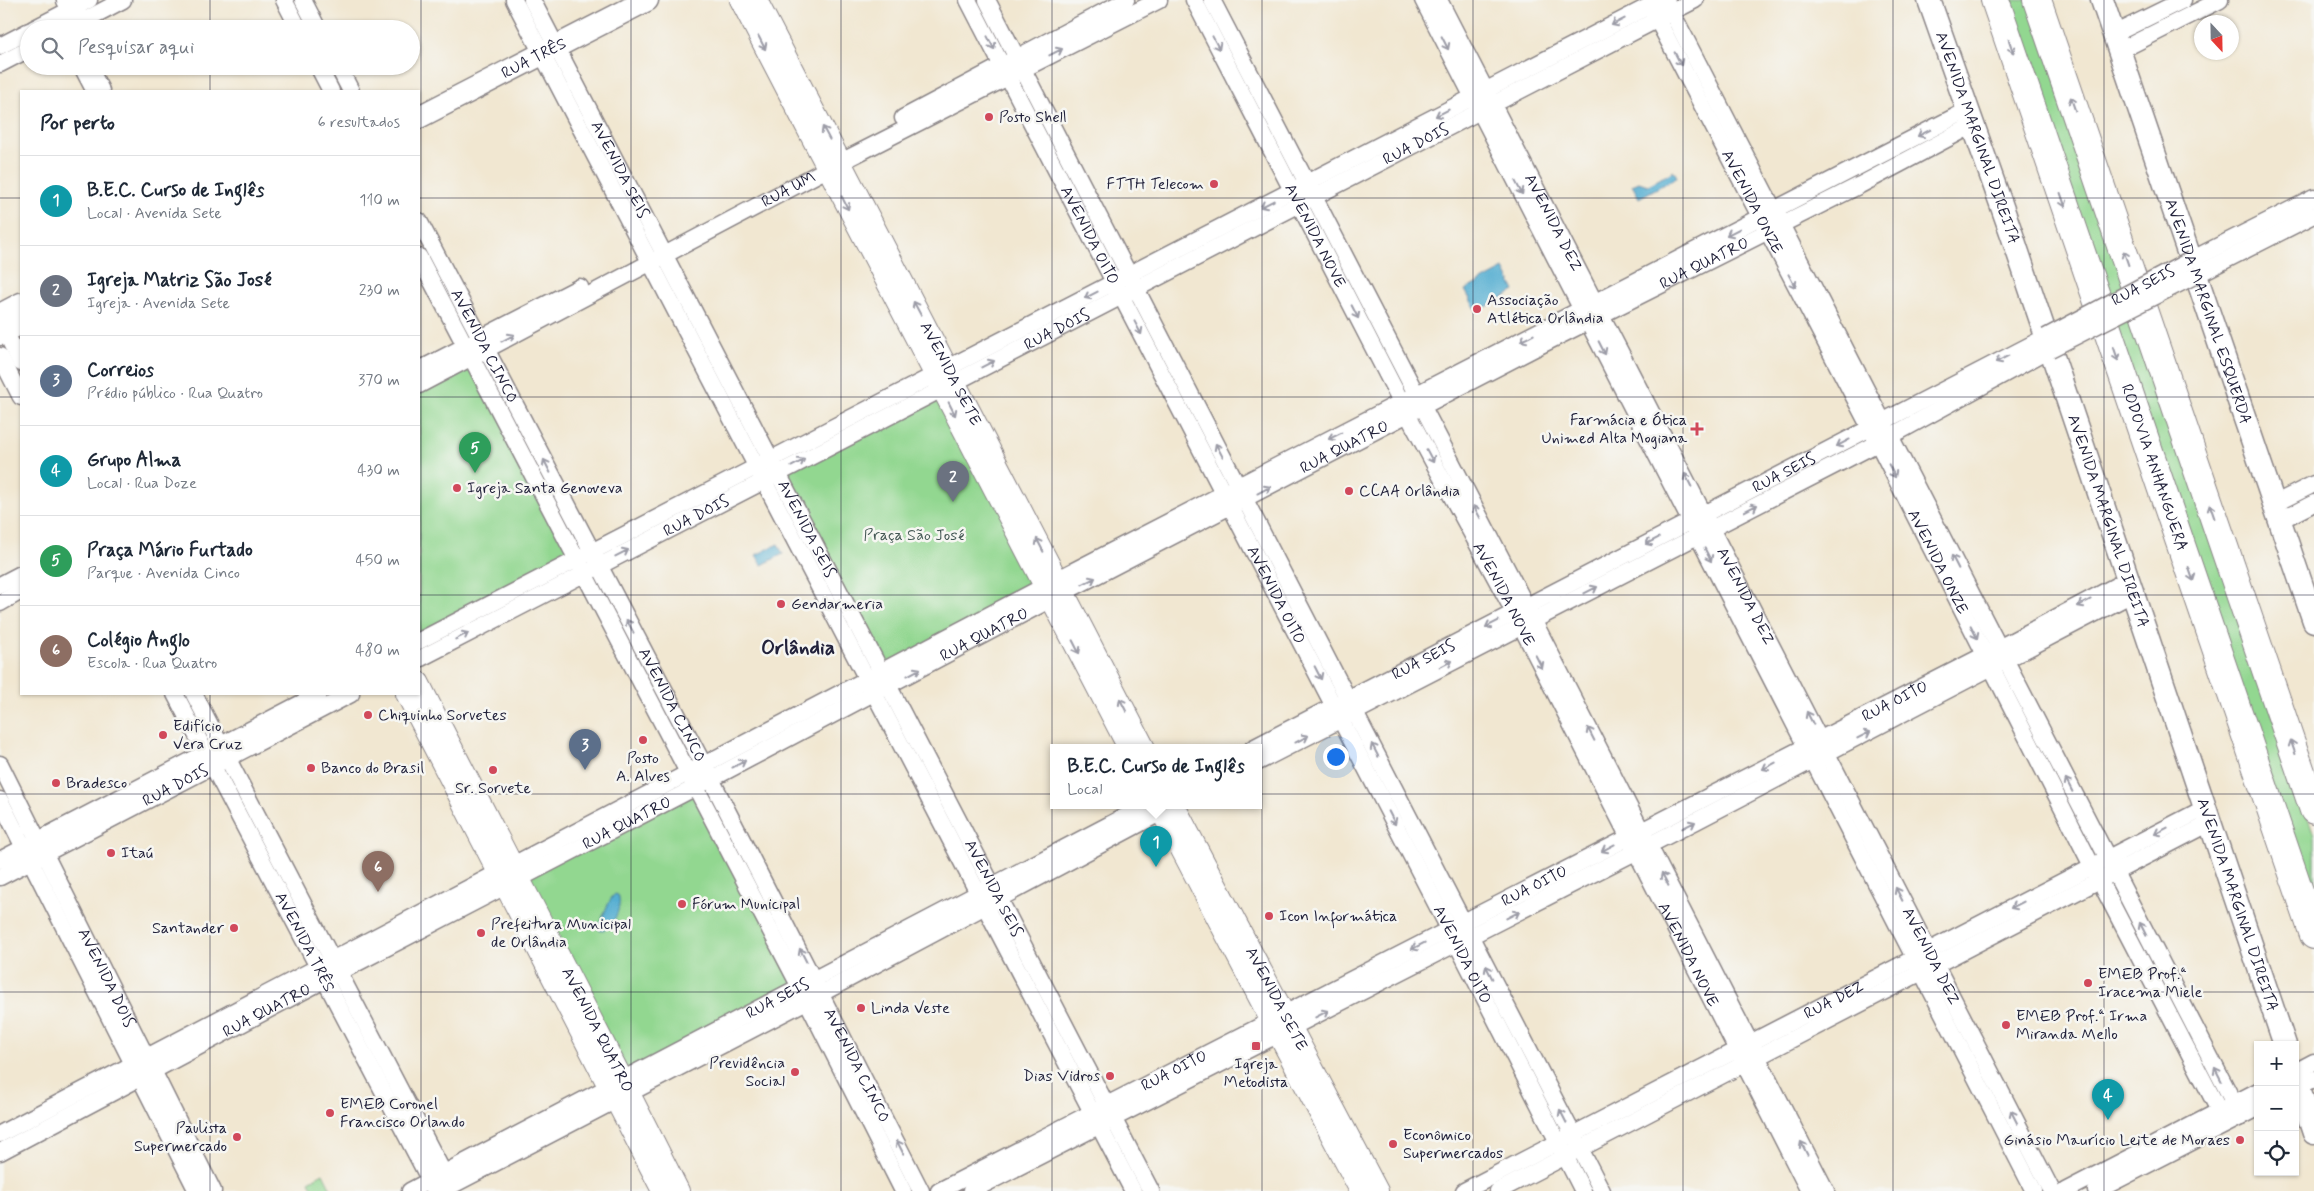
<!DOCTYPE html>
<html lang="pt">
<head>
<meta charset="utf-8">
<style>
	body { margin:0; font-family:Mynerve,sans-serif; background:#f2f2f3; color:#1f2937 }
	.controls { position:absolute; right:15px; bottom:15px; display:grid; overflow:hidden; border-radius:0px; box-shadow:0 1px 4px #0004 }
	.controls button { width:45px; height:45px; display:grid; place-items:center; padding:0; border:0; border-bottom:1px solid #e0e1e3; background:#fff; color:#1f2937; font:25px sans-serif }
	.compass { position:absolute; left:2194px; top:15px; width:45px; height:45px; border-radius:50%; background:#fff; box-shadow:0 1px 4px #0004; rotate:158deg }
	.you { position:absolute; left:1335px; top:756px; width:18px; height:18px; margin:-12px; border:4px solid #fff; border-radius:50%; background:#1a73e8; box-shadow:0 0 0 8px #1a73e833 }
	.badge { display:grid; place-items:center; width:32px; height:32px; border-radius:50%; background:#db2777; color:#fff; font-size:16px; font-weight:700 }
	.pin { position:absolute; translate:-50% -41px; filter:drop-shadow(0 1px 2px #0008) }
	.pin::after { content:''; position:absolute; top:26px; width:18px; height:15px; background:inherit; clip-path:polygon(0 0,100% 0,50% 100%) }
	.popup { position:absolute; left:1050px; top:744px; width:212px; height:65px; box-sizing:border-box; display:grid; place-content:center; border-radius:0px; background:#fff; filter:drop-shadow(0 1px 4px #0005); font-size:16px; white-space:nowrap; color:#747a83 }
	.popup b { font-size:19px; color:#1f2937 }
	.popup::after { content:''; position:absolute; left:50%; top:100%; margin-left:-10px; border:10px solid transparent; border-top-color:#fff }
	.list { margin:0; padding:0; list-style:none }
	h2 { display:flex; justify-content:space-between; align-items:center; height:65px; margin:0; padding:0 20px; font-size:21px }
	h2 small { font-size:16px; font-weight:400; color:#747a83 }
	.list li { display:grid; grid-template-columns:32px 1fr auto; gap:15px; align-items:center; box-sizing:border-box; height:90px; padding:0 20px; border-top:1px solid #e0e1e3 }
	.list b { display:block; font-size:19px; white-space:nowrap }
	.list p { margin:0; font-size:16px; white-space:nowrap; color:#747a83 }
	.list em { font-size:16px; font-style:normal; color:#747a83 }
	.icon { flex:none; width:28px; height:28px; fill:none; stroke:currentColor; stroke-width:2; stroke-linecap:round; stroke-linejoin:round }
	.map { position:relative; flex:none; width:2314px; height:1191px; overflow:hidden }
	.search { position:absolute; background:#fff; box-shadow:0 1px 4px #0004; left:20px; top:20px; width:400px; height:55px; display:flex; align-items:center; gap:12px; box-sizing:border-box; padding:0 18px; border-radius:28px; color:#747a83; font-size:19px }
	.panel { position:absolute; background:#fff; box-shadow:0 1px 4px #0004; left:20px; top:90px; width:400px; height:605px; border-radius:0px }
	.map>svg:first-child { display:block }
</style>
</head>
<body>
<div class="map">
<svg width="2314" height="1191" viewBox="0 0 2314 1191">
	<rect width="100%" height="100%" fill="#f6f6f2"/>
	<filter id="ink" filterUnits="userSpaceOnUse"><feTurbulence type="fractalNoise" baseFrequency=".02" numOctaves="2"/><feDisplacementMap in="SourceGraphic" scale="10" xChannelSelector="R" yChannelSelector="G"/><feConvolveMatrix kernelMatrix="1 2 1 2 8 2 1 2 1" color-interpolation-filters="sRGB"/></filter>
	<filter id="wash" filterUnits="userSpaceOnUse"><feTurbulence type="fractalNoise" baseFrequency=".0096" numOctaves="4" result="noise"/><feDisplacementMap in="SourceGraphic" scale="20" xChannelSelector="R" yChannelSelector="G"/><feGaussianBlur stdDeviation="1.12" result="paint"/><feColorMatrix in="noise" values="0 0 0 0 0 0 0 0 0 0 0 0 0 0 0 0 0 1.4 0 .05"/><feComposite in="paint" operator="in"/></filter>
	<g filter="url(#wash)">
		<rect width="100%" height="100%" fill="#f1e7d1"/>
		<!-- green -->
		<path fill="#92d790" stroke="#5a7c66" d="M2004 0H2029L2314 835V911Z
			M472 358 577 560 419 641V385Z
			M941 388 1044 586 883 672 779 473Z
			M696 787 800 987 624 1079 519 879Z
			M323 1173 332 1191H314L309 1181Z"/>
		<!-- water -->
		<path fill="#54aed1" stroke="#3b6886" d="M1674 171 1677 177 1639 198 1632 185 1639 182 1648 185Z
			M1504 269 1515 291 1477 312 1465 290Z
			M778 544 783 554 762 565 756 555Z
			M615 894 618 895C623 906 613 930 600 931L598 926C603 918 609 898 615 894Z"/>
	</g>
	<g filter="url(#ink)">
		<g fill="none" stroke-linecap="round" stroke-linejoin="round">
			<defs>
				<g id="minor">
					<path d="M284 0 299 29"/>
					<path d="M303 0 318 29"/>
					<path d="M514 0 1133 1191"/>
					<path id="s1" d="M532 0 1151 1191"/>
					<path id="s2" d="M968 0 1457 944 1583 1191"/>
					<path d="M987 0 1602 1191"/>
					<path id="s3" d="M1194 0 1408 415 1514 612 1809 1191"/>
					<path d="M1212 0 1526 606 1826 1191"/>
					<path d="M1423 0 2034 1191"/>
					<path id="s4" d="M1439 0 2052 1191"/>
					<path d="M1667 3 2241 1117"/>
					<path id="s5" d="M1653 11 1878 443 2092 866 2226 1124"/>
					<path d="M33 29 89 0"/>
					<path d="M68 29 123 0"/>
					<path d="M2114 34 2183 0"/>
					<path d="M0 46 29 31"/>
					<path d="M2119 51 2220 0"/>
					<path d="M0 64 29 49"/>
					<path d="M318 66 331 91"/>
					<path d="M338 66 351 91"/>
					<path d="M903 118 1126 0"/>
					<path id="s6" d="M419 221 711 779 921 1191"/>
					<path d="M419 257 800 987 903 1191"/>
					<path d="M2191 260 2314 198"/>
					<path d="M2196 275 2314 215"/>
					<path d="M1 323 21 363"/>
					<path d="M0 356 21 397"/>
					<path d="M419 370 580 287"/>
					<path id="s7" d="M419 385 827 169 1159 0"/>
					<path d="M2274 504 2314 484"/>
					<path d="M2279 521 2314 503"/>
					<path d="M0 585 21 574"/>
					<path d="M0 603 21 591"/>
					<path d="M419 641 1661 0"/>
					<path id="s8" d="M419 659 1695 0"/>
					<path id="s9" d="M175 694 435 1190"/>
					<path d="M194 694 448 1182"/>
					<path id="s10" d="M1253 748 2046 337"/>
					<path d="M1258 762 1878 443 2050 349"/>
					<path id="s11" d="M0 764 213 1191"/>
					<path d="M0 800 197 1191"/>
					<path d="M0 860 319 694"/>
					<path id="s12" d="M0 877 351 694"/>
					<path d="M2295 1072 2314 1062"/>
					<path d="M2295 1088 2314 1079"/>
					<path d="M0 1134 1058 579 1968 110"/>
					<path id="s13" d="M0 1152 326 979 696 787 1051 599 1535 348 1860 185 1973 125"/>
					<path id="s14" d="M410 1191 1145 806"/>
					<path d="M441 1191 822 993 1171 807"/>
					<path id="s15" d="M939 1191 2014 640 2127 580"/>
					<path d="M971 1191 1696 821 2132 594"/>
					<path id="s16" d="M1464 1191 2205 808"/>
					<path d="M1498 1191 2210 823"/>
					<path d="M2065 1191 2258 1091"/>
					<path d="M2096 1191 2258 1108"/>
				</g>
				<g id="tertiary">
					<path d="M740 0 1128 748"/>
					<path id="s17" d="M757 0 1145 748"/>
					<path id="s18" d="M419 682C505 852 594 1020 679 1191"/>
					<path d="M406 694 662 1191"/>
					<path d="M1158 806 1360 1191"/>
					<path id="s19" d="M1175 806 1378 1191"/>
				</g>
				<g id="secondary">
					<path d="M68 0 83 29"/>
					<path id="s20" d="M1929 0 2012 235 2285 1045"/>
					<path id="s21" d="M2102 0 2314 621"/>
					<path d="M85 66 98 91"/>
					<path id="s22" d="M419 117 647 0"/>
					<path d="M0 315 21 304"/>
					<path d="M0 334 21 323"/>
					<path d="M2295 1076 2314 1133"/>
				</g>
				<g id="motorway">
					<path id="s23" d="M1995 0 2314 935"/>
					<path d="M2037 0 2314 810"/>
				</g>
			</defs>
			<!-- minor casing -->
			<use href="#minor" stroke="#8a8486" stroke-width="19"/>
			<!-- tertiary casing -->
			<use href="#tertiary" stroke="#8a8486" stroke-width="22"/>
			<!-- secondary casing -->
			<use href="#secondary" stroke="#8a8486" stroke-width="25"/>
			<!-- motorway casing -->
			<use href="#motorway" stroke="#8a8486" stroke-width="30"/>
			<!-- minor -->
			<use href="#minor" stroke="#fff" stroke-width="16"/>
			<!-- tertiary -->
			<use href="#tertiary" stroke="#fff" stroke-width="20"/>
			<!-- secondary -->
			<use href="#secondary" stroke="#fff" stroke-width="22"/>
			<!-- motorway -->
			<use href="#motorway" stroke="#fff" stroke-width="28"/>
			<defs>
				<g id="minor-bridge">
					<path id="s24" d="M2046 337 2191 260"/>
					<path d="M2050 349 2196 275"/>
				</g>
			</defs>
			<!-- minor-bridge casing -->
			<use href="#minor-bridge" stroke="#8a8486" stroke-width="19" stroke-linecap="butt"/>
			<!-- minor-bridge -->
			<use href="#minor-bridge" stroke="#fff" stroke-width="16"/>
		</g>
		<!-- one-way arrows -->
		<defs><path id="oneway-shaft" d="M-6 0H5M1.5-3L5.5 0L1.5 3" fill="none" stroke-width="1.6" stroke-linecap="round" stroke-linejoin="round" transform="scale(1.25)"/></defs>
		<g stroke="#9c9ca7">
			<use href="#oneway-shaft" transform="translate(1618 22) rotate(153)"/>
			<use href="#oneway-shaft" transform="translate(762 43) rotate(63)"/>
			<use href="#oneway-shaft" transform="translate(991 43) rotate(62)"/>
			<use href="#oneway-shaft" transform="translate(1216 43) rotate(62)"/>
			<use href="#oneway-shaft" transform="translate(1445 43) rotate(63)"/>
			<use href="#oneway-shaft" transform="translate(2011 46) rotate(71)"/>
			<use href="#oneway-shaft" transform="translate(1056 52) rotate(-27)"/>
			<use href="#oneway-shaft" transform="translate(1678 59) rotate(63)"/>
			<use href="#oneway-shaft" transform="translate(2073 104) rotate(-109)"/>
			<use href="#oneway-shaft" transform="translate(1442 113) rotate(153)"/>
			<use href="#oneway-shaft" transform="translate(826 133) rotate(-118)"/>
			<use href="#oneway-shaft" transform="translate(1924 133) rotate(153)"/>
			<use href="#oneway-shaft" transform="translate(1519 188) rotate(62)"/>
			<use href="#oneway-shaft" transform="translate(2063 200) rotate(71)"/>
			<use href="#oneway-shaft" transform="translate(845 203) rotate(63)"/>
			<use href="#oneway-shaft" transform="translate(1267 204) rotate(153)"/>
			<use href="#oneway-shaft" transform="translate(1733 232) rotate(153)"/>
			<use href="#oneway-shaft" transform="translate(2126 258) rotate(-109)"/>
			<use href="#oneway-shaft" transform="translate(1792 281) rotate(62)"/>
			<use href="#oneway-shaft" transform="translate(1091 295) rotate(153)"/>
			<use href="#oneway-shaft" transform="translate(917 308) rotate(-118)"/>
			<use href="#oneway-shaft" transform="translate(1355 312) rotate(63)"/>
			<use href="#oneway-shaft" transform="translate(1138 328) rotate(62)"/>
			<use href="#oneway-shaft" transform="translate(508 338) rotate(-28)"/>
			<use href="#oneway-shaft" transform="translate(1527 338) rotate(153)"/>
			<use href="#oneway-shaft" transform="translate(1602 348) rotate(63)"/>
			<use href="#oneway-shaft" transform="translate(2116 354) rotate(71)"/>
			<use href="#oneway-shaft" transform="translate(2002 359) rotate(153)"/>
			<use href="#oneway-shaft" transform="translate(988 364) rotate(-27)"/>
			<use href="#oneway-shaft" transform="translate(952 409) rotate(63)"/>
			<use href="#oneway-shaft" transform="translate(1335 436) rotate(153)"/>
			<use href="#oneway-shaft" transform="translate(1843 443) rotate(152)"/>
			<use href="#oneway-shaft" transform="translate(1219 450) rotate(-118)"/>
			<use href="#oneway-shaft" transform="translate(1430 456) rotate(62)"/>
			<use href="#oneway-shaft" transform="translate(798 463) rotate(-28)"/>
			<use href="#oneway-shaft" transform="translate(547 466) rotate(-117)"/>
			<use href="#oneway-shaft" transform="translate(1892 471) rotate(63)"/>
			<use href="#oneway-shaft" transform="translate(1688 480) rotate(-117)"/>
			<use href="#oneway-shaft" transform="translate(1264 490) rotate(-28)"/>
			<use href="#oneway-shaft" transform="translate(1751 508) rotate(-27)"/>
			<use href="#oneway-shaft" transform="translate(2212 511) rotate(-109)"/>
			<use href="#oneway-shaft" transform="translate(1477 512) rotate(-118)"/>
			<use href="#oneway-shaft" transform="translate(1652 541) rotate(153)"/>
			<use href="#oneway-shaft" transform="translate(1040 545) rotate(-117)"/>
			<use href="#oneway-shaft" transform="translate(622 553) rotate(-27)"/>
			<use href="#oneway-shaft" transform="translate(1708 555) rotate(63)"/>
			<use href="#oneway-shaft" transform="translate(1955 562) rotate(-117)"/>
			<use href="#oneway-shaft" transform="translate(2191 574) rotate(71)"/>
			<use href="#oneway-shaft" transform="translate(1089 581) rotate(-27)"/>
			<use href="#oneway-shaft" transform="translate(1591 590) rotate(-27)"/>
			<use href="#oneway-shaft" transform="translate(2084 603) rotate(152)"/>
			<use href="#oneway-shaft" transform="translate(1492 624) rotate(153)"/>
			<use href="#oneway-shaft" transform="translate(630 626) rotate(-118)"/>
			<use href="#oneway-shaft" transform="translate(1974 632) rotate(63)"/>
			<use href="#oneway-shaft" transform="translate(462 636) rotate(-27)"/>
			<use href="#oneway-shaft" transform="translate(1076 647) rotate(63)"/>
			<use href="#oneway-shaft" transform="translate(1539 662) rotate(63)"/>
			<use href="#oneway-shaft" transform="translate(1446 664) rotate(-27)"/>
			<use href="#oneway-shaft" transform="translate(914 672) rotate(-28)"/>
			<use href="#oneway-shaft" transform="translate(1318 673) rotate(63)"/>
			<use href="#oneway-shaft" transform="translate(1123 705) rotate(-117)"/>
			<use href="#oneway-shaft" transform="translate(1810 718) rotate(-117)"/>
			<use href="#oneway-shaft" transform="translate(1591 734) rotate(-117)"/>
			<use href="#oneway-shaft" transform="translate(1864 735) rotate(-27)"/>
			<use href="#oneway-shaft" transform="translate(1302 739) rotate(-28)"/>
			<use href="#oneway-shaft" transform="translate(2293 747) rotate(-109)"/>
			<use href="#oneway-shaft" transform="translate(1375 750) rotate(-117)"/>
			<use href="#oneway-shaft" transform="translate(739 764) rotate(-28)"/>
			<use href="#oneway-shaft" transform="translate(1769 766) rotate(153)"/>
			<use href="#oneway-shaft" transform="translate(2069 785) rotate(-117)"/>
			<use href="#oneway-shaft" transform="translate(1392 818) rotate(63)"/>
			<use href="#oneway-shaft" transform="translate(1689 825) rotate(-27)"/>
			<use href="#oneway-shaft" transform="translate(2161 831) rotate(153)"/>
			<use href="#oneway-shaft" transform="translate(1608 848) rotate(152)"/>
			<use href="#oneway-shaft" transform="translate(1665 879) rotate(-117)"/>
			<use href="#oneway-shaft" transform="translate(1899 894) rotate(-117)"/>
			<use href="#oneway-shaft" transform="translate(2017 905) rotate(153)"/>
			<use href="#oneway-shaft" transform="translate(1513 915) rotate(-27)"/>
			<use href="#oneway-shaft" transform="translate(2143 929) rotate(-117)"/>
			<use href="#oneway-shaft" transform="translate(1418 946) rotate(153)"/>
			<use href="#oneway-shaft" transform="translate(803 955) rotate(-117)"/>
			<use href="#oneway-shaft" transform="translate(1489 972) rotate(-117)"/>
			<use href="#oneway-shaft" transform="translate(1322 1014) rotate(-27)"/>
			<use href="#oneway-shaft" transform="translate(2218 1074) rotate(-117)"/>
			<use href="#oneway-shaft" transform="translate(1563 1116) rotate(-117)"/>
			<use href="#oneway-shaft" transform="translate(2014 1117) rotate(-117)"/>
			<use href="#oneway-shaft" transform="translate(900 1147) rotate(-117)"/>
			<use href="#oneway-shaft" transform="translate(1804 1148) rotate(-117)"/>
		</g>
	</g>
	<!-- grid -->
	<path fill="none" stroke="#22223b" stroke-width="1" stroke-opacity="0.55" d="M210 0V29M421 0V1191M631 0V1191M841 0V1191M1052 0V1191M1262 0V1191M1473 0V1191M1683 0V1191M1893 0V1191M2104 0V1191M210 66V91M0 198H21M419 198H2314M0 397H21M419 397H2314M0 595H21M419 595H2314M210 694V1191M0 794H2314M0 992H2314"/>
	<!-- markers -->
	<g fill="#d1495b" stroke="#f6f6f2" stroke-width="2">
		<circle cx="989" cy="117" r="5"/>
		<circle cx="1214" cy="184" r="5"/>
		<circle cx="1477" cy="309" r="5"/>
		<path d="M1694.5 421.5h5v5h5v5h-5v5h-5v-5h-5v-5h5z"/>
		<circle cx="457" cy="488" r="5"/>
		<circle cx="1349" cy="491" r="5"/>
		<circle cx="781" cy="604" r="5"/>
		<circle cx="368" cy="715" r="5"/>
		<circle cx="163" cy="735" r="5"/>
		<circle cx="643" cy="740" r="5"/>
		<circle cx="311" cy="768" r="5"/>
		<circle cx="493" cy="770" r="5"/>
		<circle cx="56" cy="783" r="5"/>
		<circle cx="111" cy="853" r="5"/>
		<circle cx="682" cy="904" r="5"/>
		<circle cx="1269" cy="916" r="5"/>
		<circle cx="234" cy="928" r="5"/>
		<circle cx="481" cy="933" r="5"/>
		<circle cx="2088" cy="983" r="5"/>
		<circle cx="861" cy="1008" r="5"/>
		<circle cx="2006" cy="1025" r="5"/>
		<rect x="1251" y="1041" width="10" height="10" rx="2.5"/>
		<circle cx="795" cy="1072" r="5"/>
		<circle cx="1110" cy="1076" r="5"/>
		<circle cx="330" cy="1113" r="5"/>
		<circle cx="237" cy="1137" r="5"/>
		<circle cx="2240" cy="1140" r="5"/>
		<circle cx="1393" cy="1144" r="5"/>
	</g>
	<g text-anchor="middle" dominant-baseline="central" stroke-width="5" stroke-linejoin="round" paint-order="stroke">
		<!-- street labels -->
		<g font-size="16" fill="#22223b" stroke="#f6f6f2">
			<text stroke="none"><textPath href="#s22" startOffset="129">RUA TRÊS</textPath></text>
			<text stroke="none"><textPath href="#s20" startOffset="146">AVENIDA MARGINAL DIREITA</textPath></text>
			<text stroke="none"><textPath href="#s8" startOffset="1122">RUA DOIS</textPath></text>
			<text stroke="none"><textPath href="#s1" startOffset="191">AVENIDA SEIS</textPath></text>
			<text stroke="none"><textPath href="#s7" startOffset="418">RUA UM</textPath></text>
			<text stroke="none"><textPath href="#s5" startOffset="215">AVENIDA ONZE</textPath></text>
			<text stroke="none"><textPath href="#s4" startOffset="250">AVENIDA DEZ</textPath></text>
			<text stroke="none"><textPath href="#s3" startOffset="265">AVENIDA NOVE</textPath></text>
			<text stroke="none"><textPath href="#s2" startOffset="265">AVENIDA OITO</textPath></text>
			<text stroke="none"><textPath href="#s13" startOffset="1922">RUA QUATRO</textPath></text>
			<text stroke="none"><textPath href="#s24" startOffset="110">RUA SEIS</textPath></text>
			<text stroke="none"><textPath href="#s21" startOffset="329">AVENIDA MARGINAL ESQUERDA</textPath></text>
			<text stroke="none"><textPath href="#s8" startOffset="718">RUA DOIS</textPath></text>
			<text stroke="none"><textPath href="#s6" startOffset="141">AVENIDA CINCO</textPath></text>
			<text stroke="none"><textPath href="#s17" startOffset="421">AVENIDA SETE</textPath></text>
			<text stroke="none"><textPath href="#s13" startOffset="1518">RUA QUATRO</textPath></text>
			<text stroke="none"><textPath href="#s23" startOffset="494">RODOVIA ANHANGUERA</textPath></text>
			<text stroke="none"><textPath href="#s10" startOffset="598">RUA SEIS</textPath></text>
			<text stroke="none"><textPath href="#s8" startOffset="312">RUA DOIS</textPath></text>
			<text stroke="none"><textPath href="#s20" startOffset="551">AVENIDA MARGINAL DIREITA</textPath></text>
			<text stroke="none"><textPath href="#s1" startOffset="596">AVENIDA SEIS</textPath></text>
			<text stroke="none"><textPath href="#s5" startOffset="620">AVENIDA ONZE</textPath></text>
			<text stroke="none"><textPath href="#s3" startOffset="670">AVENIDA NOVE</textPath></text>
			<text stroke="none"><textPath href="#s2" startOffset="670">AVENIDA OITO</textPath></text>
			<text stroke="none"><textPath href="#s4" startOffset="670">AVENIDA DEZ</textPath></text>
			<text stroke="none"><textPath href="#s13" startOffset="1112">RUA QUATRO</textPath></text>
			<text stroke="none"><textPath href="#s10" startOffset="192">RUA SEIS</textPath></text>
			<text stroke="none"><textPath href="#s15" startOffset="1074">RUA OITO</textPath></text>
			<text stroke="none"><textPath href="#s6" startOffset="546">AVENIDA CINCO</textPath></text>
			<text stroke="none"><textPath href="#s12" startOffset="198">RUA DOIS</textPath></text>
			<text stroke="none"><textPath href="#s13" startOffset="708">RUA QUATRO</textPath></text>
			<text stroke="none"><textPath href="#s15" startOffset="669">RUA OITO</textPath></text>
			<text stroke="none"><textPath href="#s1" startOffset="1001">AVENIDA SEIS</textPath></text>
			<text stroke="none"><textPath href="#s20" startOffset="956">AVENIDA MARGINAL DIREITA</textPath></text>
			<text stroke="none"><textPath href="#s9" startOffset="280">AVENIDA TRÊS</textPath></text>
			<text stroke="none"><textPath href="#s2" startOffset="1075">AVENIDA OITO</textPath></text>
			<text stroke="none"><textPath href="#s3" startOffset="1075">AVENIDA NOVE</textPath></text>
			<text stroke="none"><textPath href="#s4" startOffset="1075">AVENIDA DEZ</textPath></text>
			<text stroke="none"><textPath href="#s11" startOffset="239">AVENIDA DOIS</textPath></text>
			<text stroke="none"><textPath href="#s14" startOffset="415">RUA SEIS</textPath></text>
			<text stroke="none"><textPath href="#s19" startOffset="218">AVENIDA SETE</textPath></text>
			<text stroke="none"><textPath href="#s16" startOffset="416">RUA DEZ</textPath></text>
			<text stroke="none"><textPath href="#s13" startOffset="302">RUA QUATRO</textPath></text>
			<text stroke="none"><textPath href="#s18" startOffset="391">AVENIDA QUATRO</textPath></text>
			<text stroke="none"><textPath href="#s6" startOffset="951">AVENIDA CINCO</textPath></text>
			<text stroke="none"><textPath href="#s15" startOffset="264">RUA OITO</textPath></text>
		</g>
		<!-- poi labels -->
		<g font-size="16" fill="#22223b" stroke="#f6f6f2" text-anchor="start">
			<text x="999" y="117">Posto Shell</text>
			<text x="1204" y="184" text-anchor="end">FTTH Telecom</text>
			<text x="1487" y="300">Associação<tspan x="1487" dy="18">Atlética Orlândia</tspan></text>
			<text x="1687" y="420" text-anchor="end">Farmácia e Ótica<tspan x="1687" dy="18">Unimed Alta Mogiana</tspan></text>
			<text x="467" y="488">Igreja Santa Genoveva</text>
			<text x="1359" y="491">CCAA Orlândia</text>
			<text x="791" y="604">Gendarmeria</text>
			<text x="378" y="715">Chiquinho Sorvetes</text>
			<text x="173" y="726">Edifício<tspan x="173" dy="18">Vera Cruz</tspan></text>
			<text x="643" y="758" text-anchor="middle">Posto<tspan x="643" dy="18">A. Alves</tspan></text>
			<text x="321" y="768">Banco do Brasil</text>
			<text x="66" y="783">Bradesco</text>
			<text x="493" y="788" text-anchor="middle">Sr. Sorvete</text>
			<text x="121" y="853">Itaú</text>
			<text x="692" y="904">Fórum Municipal</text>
			<text x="1279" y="916">Icon Informática</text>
			<text x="491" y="924">Prefeitura Municipal<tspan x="491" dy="18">de Orlândia</tspan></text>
			<text x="224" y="928" text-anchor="end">Santander</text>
			<text x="2098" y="974">EMEB Prof.ª<tspan x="2098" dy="18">Iracema Miele</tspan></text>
			<text x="871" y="1008">Linda Veste</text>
			<text x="2016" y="1016">EMEB Prof.ª Irma<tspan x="2016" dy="18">Miranda Mello</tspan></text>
			<text x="785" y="1063" text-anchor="end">Previdência<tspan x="785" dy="18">Social</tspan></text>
			<text x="1256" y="1064" text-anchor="middle">Igreja<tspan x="1256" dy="18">Metodista</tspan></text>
			<text x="1100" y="1076" text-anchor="end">Dias Vidros</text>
			<text x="340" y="1104">EMEB Coronel<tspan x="340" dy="18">Francisco Orlando</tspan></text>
			<text x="227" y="1128" text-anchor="end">Paulista<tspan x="227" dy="18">Supermercado</tspan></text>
			<text x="1403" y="1135">Econômico<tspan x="1403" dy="18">Supermercados</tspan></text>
			<text x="2230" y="1140" text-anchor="end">Ginásio Maurício Leite de Moraes</text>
		</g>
		<!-- park labels -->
		<g font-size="16" fill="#445854" stroke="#f6f6f2">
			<text x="914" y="535">Praça São José</text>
		</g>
		<!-- district labels -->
		<g font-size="21" font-weight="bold" fill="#22223b" stroke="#f6f6f2">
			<text x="798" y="648">Orlândia</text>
		</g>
	</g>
</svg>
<div class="controls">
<button>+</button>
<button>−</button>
<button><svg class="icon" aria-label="locate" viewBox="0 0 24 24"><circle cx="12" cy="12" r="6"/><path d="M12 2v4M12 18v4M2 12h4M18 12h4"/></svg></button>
</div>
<svg class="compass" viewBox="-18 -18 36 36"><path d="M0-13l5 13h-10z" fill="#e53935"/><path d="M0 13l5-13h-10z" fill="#747a83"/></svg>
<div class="you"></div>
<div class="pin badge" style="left:1156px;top:867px;background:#0f9aa8">1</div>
<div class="popup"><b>B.E.C. Curso de Inglês</b>Local</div>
<div class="pin badge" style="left:953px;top:502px;background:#6b7280">2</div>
<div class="pin badge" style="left:585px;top:770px;background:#5c6f8a">3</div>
<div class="pin badge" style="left:2108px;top:1120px;background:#0f9aa8">4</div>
<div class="pin badge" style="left:475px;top:473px;background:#2e9e5b">5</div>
<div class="pin badge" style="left:378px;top:892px;background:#8d6e63">6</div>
<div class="search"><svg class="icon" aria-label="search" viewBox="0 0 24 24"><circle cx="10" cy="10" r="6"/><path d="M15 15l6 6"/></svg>Pesquisar aqui</div>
<section class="panel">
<h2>Por perto<small>6 resultados</small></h2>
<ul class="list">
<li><span class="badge" style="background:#0f9aa8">1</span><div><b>B.E.C. Curso de Inglês</b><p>Local · Avenida Sete</p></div><em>110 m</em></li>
<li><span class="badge" style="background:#6b7280">2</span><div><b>Igreja Matriz São José</b><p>Igreja · Avenida Sete</p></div><em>230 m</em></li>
<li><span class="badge" style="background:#5c6f8a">3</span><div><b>Correios</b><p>Prédio público · Rua Quatro</p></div><em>370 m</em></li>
<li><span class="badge" style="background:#0f9aa8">4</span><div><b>Grupo Alma</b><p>Local · Rua Doze</p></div><em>430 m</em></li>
<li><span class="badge" style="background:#2e9e5b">5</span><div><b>Praça Mário Furtado</b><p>Parque · Avenida Cinco</p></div><em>450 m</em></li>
<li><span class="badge" style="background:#8d6e63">6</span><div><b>Colégio Anglo</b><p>Escola · Rua Quatro</p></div><em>480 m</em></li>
</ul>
</section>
</div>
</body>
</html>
